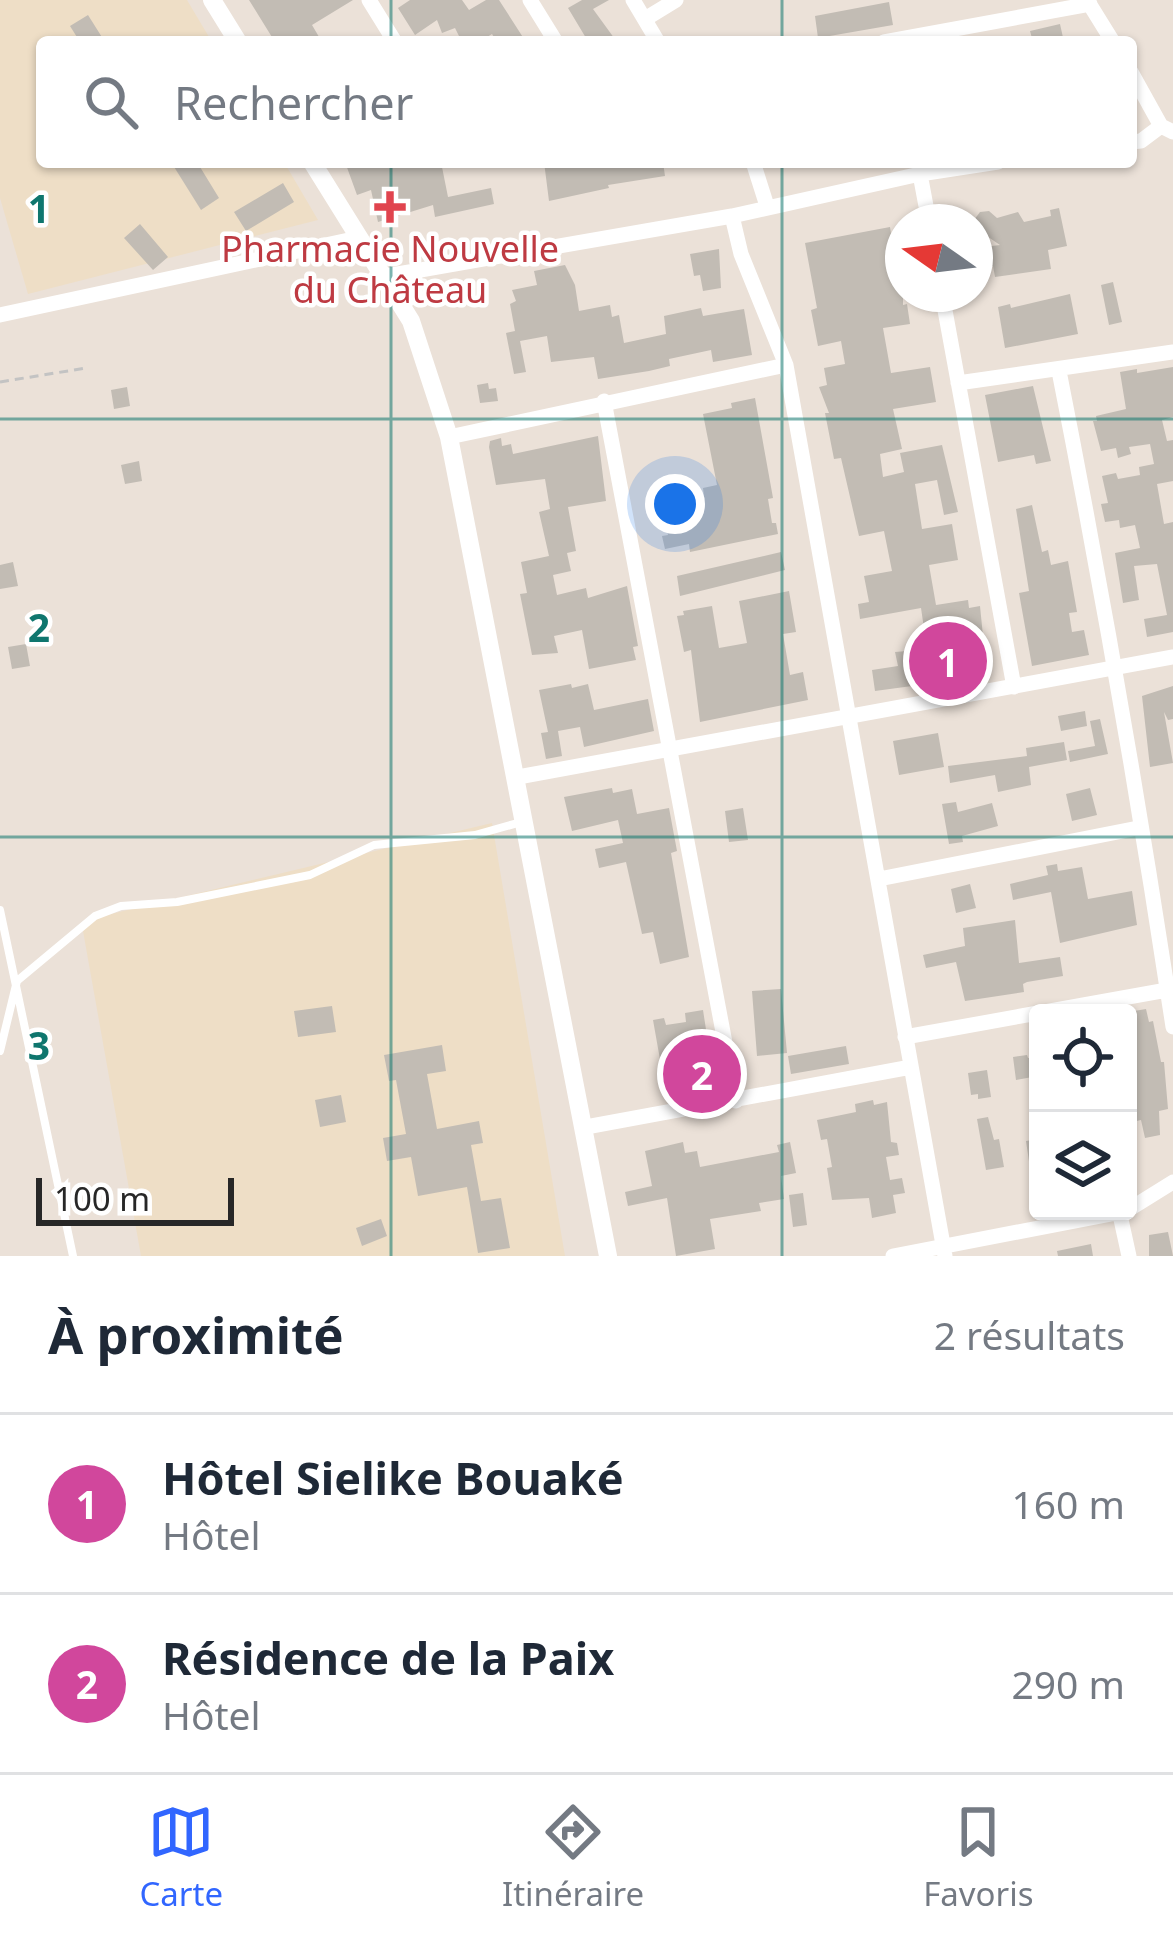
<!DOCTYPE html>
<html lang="fr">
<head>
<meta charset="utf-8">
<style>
	body { margin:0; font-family:"Noto Sans",sans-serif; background:#f6f6f7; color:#1f2937 }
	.controls { position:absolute; right:36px; bottom:36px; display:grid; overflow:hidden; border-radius:12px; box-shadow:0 3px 9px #0004 }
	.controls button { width:108px; height:108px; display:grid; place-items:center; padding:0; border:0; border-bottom:3px solid #e0e1e3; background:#fff; color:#1f2937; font:60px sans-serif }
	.compass { position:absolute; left:885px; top:204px; width:108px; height:108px; border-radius:50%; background:#fff; box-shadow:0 3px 9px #0004; rotate:284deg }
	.scale { position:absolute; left:36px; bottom:30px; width:198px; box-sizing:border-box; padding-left:12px; border:6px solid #272727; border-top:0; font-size:33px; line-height:42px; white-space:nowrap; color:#272727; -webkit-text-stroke:9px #fff; paint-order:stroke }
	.you { position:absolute; left:675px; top:504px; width:42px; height:42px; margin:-30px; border:9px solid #fff; border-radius:50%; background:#1a73e8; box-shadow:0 0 0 18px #1a73e833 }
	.badge { display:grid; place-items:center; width:78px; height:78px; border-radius:50%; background:#3166ff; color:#fff; font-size:39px; font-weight:700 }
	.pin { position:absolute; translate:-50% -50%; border:6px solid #fff; box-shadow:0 3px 12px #0006 }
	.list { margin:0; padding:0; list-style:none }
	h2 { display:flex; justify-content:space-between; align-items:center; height:156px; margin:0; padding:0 48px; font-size:51px }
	h2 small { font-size:39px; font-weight:400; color:#747a83 }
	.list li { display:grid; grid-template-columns:78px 1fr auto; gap:36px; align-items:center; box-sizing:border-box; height:180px; padding:0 48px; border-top:3px solid #e0e1e3 }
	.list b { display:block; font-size:45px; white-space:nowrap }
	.list p { margin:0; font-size:39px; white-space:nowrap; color:#747a83 }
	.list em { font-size:39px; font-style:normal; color:#747a83 }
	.icon { flex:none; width:66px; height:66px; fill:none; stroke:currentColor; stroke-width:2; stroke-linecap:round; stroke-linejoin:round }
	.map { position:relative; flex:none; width:1173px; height:1256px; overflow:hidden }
	.search { position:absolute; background:#fff; box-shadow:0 3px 9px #0004; left:36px; right:36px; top:36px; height:132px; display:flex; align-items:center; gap:30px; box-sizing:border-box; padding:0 42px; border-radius:12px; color:#747a83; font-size:45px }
	.sheet { height:516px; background:#fff }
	nav { display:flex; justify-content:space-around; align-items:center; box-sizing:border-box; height:168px; border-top:3px solid #e0e1e3; background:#fff; font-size:33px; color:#747a83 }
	nav a { display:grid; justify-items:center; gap:6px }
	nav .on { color:#3166ff }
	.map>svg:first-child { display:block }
</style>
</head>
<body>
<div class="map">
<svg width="1173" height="1256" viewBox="0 0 1173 1256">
	<rect width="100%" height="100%" fill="#ebe1d8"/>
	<!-- education -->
	<path fill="#eedec6" d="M0 0H187L212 42H42V162H284L318 220 28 294 0 198Z
		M492 823 565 1256H141L83 931 90 919Z"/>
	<!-- building -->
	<path fill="#c2bcb4" d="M249 0H353L312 25 322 42H275Z
		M410 0H462L469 10 486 0H499L526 42H497L492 34 479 42H462L455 28 442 33 437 20 415 35 398 8Z
		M582 0H609L593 9 617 42H591L589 36 586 38 568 8Z
		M889 2 893 25 818 38 815 16Z
		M88 15 105 42H80L70 26Z
		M1060 24 1064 42H1033L1030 31Z
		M171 162H197L219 198 201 210Z
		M345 162H441L448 197 491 188 494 204 435 217 433 205 378 222 371 190 357 195Z
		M544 162H663L665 176 608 185 609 188 549 201Z
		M283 183 294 202 246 231 234 212Z
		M1059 208 1067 246 1048 250 1051 269 995 277 993 266 975 268V248L1000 245 975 228 974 220 980 212 989 211 997 218 1018 212 1024 222 1051 216 1050 210Z
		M140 224 168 257 153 270 124 238Z
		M890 227 894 251 903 249V305L907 304 910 324 883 328 891 373 930 367 936 402 893 409 902 449 880 454 883 477 904 472 900 453 942 445 958 512 944 515 937 480 915 484 922 529 952 524 958 560 929 565 936 605 968 600 969 608 980 606 987 676 932 683 921 608 860 619 858 604 869 602 864 576 892 571 884 531 859 536 841 458 834 459 825 413H829L819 387 827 385 824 368 845 364 841 341 818 346 811 310 817 308 805 243Z
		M719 249 721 288 703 291 700 275 694 276 690 254Z
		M565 265 575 285 579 311 610 305 612 317 619 315 624 343 666 334 664 316 701 308 703 316 744 309 752 355 713 362 711 350 669 359 670 366 649 371 598 379 594 357 551 362 547 336 520 341 526 372 514 374 506 333 515 331 510 304 516 301 512 290 537 285 534 271Z
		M1113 282 1122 322 1109 325 1101 285Z
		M1070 294 1078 334 1005 348 998 307 1010 304 1011 308Z
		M1173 367V417L1162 420 1167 441 1173 440V481L1157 484 1164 524 1173 522V632L1147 637 1144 619 1167 615 1157 564 1134 566 1139 600 1123 603 1115 553 1140 548 1135 525 1120 528 1119 520 1105 522 1101 504 1108 503 1102 476 1116 473 1118 479 1140 475 1139 467 1154 464 1150 444 1129 447 1131 454 1118 458 1116 448 1101 451 1093 421H1097L1096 416 1126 409 1120 372 1137 369V373Z
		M488 383 489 389 496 388 498 401 480 403 477 385Z
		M1033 386 1051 461 1036 464 1034 455 998 462 985 395Z
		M127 387 130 406 114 409 111 390Z
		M755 398 773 498 768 499 772 523H776L778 534 690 552 689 544 665 549 662 536 668 535 661 496 678 493 679 500 704 496 703 488 717 485 703 414 732 408 731 403Z
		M598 436 606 501 568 507 576 551 567 553 571 571 553 575 557 595 586 588 588 598 627 586 638 646 633 647 636 660 589 669 582 630 554 636 558 653 532 655 520 594 527 593 521 562 549 556 539 512 550 509 545 479 496 485 489 447 490 441 501 438 502 446 511 444 513 454Z
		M139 461 142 481 125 484 121 465Z
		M1032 505 1042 552 1048 550 1051 565 1068 561 1077 612 1069 613 1072 632 1084 630 1089 655 1032 666 1019 593 1029 591 1016 509Z
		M781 552 785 570 680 596 677 576Z
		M13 562 18 586 0 589V565Z
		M789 591 796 632 783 634 790 675 803 672 808 700 700 722 691 650 684 652 677 616 684 615 683 611 712 606 719 648 747 643 739 601Z
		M26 644 30 666 12 669 8 647Z
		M907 651 912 686 875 691 872 670 898 666 895 652Z
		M571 684 572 688 588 684 594 710 648 699 654 731 584 747 580 727 558 731 562 756 546 759 541 733 548 732 539 690Z
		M1173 686V719L1168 720 1164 712 1173 763 1150 767 1142 696Z
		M1085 711 1087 726 1061 731 1058 716Z
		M1100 719 1108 754 1070 762 1068 751 1095 746 1090 721Z
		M938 733 944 767 899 775 893 741Z
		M1064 742 1067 760 1029 767 1031 785 998 792 995 775 950 783 948 766 1027 756 1026 748Z
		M612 788 613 793 632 789 637 814 669 808 677 851 671 853 689 957 660 964 653 932 642 934 626 862 599 868 595 849 623 843 618 820 572 831 564 797Z
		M1090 788 1097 815 1072 821 1066 794Z
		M956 802 958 812 992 803 998 826 962 836 963 842 949 844 942 804Z
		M743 808 748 840 729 842 725 811Z
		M1057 864 1058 871 1082 867 1088 899 1132 891 1137 925 1060 943 1051 892 1013 900 1010 884 1048 875 1046 866Z
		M970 884 976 908 956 913 951 889Z
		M1015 920 1019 963 1060 957 1063 976 1027 982 1023 984 1024 992 965 1001 956 962 926 968 923 955 965 946 963 928Z
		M781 989 787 1053 757 1056 752 991Z
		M332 1006 336 1032 298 1037 294 1011Z
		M1146 1009 1149 1022 1153 1021 1161 1062H1164L1168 1109 1159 1111 1160 1135 1145 1138 1141 1120 1128 1123V1069L1135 1067 1128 1012Z
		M703 1010 709 1049 714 1048 721 1088 667 1099 653 1020 664 1018 666 1025 686 1022 685 1013Z
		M442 1045 446 1071 427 1074 437 1129 479 1121 483 1143 471 1145 481 1201 501 1198 510 1248 478 1253 467 1187 418 1196 411 1157 387 1161 383 1138 406 1134 396 1080 389 1081 384 1055Z
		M846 1046 849 1064 791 1074 788 1056Z
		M1027 1055 1028 1058 1038 1057V1076L1016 1080 1013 1057Z
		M987 1070 991 1097 978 1099V1094L971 1095 968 1073Z
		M341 1095 346 1122 320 1127 315 1100Z
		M873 1100 874 1105 887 1102 891 1142 897 1143 899 1155 886 1157 890 1180 902 1178 905 1193 893 1195 896 1213 872 1218 869 1198 832 1200 827 1168 832 1167 827 1139 821 1140 817 1120 856 1112 855 1104Z
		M988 1117 994 1140 999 1139 1004 1167 986 1170 977 1119Z
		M1038 1139V1182H1032L1026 1141Z
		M683 1142 685 1153 697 1151 700 1167 779 1152 777 1145 790 1142 796 1173 781 1176 784 1199 759 1203 761 1211 710 1219 715 1249 676 1256 667 1198 628 1206 625 1192 652 1186 645 1151Z
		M803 1193 807 1225 793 1227 789 1195Z
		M381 1219 387 1236 362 1246 356 1228Z
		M1168 1232 1173 1256H1149V1235Z
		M1091 1244 1093 1256H1058L1057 1251Z"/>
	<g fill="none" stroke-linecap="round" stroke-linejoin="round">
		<!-- path -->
		<path stroke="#c3c3c3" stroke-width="3" stroke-dasharray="9 6" stroke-linecap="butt" d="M0 382 86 368"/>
		<!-- service -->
		<path stroke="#fff" stroke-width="8" d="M0 910 73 1256
			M0 1051 17 981 95 916 121 906 177 902 310 875 374 845 475 835 525 821"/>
		<!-- minor -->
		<path stroke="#fff" stroke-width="15" d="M369 0 395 42
			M530 0 556 42
			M633 0 658 42
			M1087 0 1113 42
			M645 19 676 0
			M884 42 1090 4
			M1131 72 1161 126 1173 132
			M1131 142 1141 141 1161 126
			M753 162 767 206
			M920 174 929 222
			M732 216 741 254 786 365 945 1256
			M386 276 732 216 920 174 998 162
			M942 294 1014 687
			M0 315 358 238
			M1059 371C1102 589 1140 807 1173 1027
			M958 383 1173 352
			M604 401 736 1101
			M449 437 786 365
			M518 777 1173 657
			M879 879 1138 828
			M1039 1013 1167 990
			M905 1037 1038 1013
			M586 1127 911 1067
			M1128 1210 1173 1182
			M1120 1215 1129 1256
			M893 1256 1127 1211"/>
		<!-- tertiary -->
		<path stroke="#fff" stroke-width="18" d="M212 0 238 42
			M312 162 411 321 449 437 608 1256"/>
	</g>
	<!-- grid -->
	<path fill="none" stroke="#0f766e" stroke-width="3" stroke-opacity="0.55" d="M391 0V42M782 0V42M391 162V1256M782 162V1256M0 419H1173M0 837H1173"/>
	<!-- markers -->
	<path fill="#e0444e" stroke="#fff" stroke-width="4.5" d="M384 189h12v12h12v12h-12v12h-12v-12h-12v-12h12z"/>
	<g text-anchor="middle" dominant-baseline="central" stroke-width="9" stroke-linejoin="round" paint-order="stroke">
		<!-- health labels -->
		<g font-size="36" fill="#be3a42" stroke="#fff">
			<text x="390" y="248">Pharmacie Nouvelle<tspan x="390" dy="41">du Château</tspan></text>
		</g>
	</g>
	<g font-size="39" text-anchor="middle" font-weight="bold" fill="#0f766e" stroke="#fff" stroke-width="9" stroke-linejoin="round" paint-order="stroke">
		<text x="39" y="223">1</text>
		<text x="39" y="642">2</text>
		<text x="39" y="1060">3</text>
	</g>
</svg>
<div class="controls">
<button><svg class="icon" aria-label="locate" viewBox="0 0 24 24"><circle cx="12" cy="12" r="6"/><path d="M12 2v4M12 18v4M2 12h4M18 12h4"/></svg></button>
<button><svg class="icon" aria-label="layers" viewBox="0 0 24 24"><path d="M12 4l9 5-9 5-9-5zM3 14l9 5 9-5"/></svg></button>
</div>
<svg class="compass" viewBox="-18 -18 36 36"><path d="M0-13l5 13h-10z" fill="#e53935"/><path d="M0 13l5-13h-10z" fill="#747a83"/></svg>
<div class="scale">100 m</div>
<div class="you"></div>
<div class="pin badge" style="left:948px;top:661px;background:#d1479c">1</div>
<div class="pin badge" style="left:702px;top:1074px;background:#d1479c">2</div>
<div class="search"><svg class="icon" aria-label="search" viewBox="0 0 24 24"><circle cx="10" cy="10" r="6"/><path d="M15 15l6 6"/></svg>Rechercher</div>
</div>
<section class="sheet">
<h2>À proximité<small>2 résultats</small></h2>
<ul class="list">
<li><span class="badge" style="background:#d1479c">1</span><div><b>Hôtel Sielike Bouaké</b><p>Hôtel</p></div><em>160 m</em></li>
<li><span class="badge" style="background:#d1479c">2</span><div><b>Résidence de la Paix</b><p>Hôtel</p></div><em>290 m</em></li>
</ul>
</section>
<nav>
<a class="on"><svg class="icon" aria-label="map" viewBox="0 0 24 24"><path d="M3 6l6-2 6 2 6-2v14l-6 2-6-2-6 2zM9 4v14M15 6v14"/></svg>Carte</a>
<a><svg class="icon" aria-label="directions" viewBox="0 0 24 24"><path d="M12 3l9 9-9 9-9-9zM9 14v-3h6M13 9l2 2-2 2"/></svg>Itinéraire</a>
<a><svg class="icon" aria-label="saved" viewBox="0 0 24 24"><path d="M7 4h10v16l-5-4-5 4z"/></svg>Favoris</a>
</nav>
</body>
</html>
